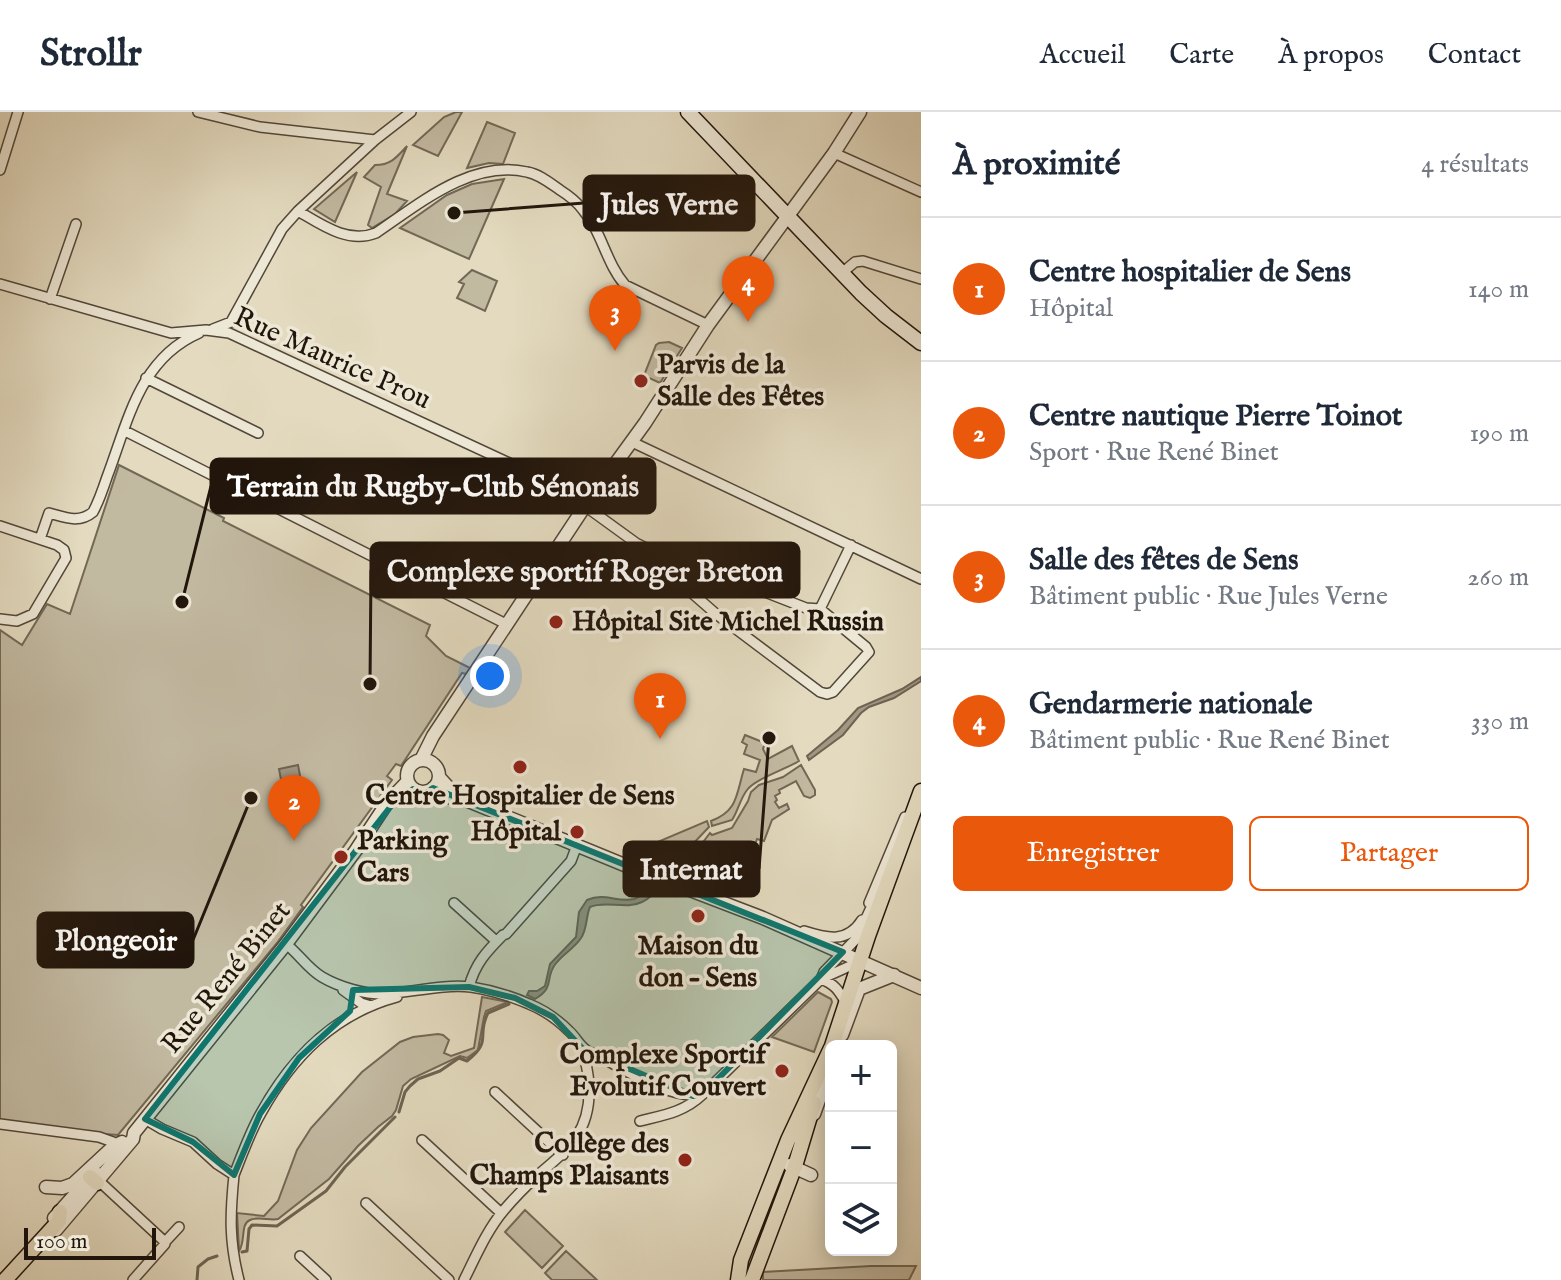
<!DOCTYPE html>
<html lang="fr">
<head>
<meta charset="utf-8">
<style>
	body { margin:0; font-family:"IM FELL English",serif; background:#f6f6f7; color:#1f2937 }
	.controls { position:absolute; right:24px; bottom:24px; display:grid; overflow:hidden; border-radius:12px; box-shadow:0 4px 20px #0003 }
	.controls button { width:72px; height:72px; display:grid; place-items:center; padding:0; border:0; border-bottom:2px solid #e0e1e3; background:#fff; color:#1f2937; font:40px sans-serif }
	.scale { position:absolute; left:24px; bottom:20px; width:132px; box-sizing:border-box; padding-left:8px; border:4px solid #22160c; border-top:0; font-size:22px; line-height:28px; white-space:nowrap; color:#22160c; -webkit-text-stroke:6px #ede7d5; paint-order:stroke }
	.you { position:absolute; left:490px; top:564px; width:28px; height:28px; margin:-20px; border:6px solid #fff; border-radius:50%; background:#1a73e8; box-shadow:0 0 0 12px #1a73e833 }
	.badge { display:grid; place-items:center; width:52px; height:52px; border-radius:50%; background:#ea580c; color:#fff; font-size:26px; font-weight:700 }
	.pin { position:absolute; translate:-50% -66px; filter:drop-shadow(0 2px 4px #0008) }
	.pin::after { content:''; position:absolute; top:42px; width:28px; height:24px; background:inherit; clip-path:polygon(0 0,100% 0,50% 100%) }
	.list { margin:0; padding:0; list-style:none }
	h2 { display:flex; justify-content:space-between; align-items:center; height:104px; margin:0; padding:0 32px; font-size:34px }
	h2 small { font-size:26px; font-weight:400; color:#747a83 }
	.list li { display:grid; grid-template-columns:52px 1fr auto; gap:24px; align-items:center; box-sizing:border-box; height:144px; padding:0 32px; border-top:2px solid #e0e1e3 }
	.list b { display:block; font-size:30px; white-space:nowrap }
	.list p { margin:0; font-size:26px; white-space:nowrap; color:#747a83 }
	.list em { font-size:26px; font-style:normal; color:#747a83 }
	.actions { display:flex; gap:16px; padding:24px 32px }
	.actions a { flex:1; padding:18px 0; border:2px solid #ea580c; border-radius:12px; text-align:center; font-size:28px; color:#ea580c }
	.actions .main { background:#ea580c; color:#fff }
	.icon { flex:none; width:44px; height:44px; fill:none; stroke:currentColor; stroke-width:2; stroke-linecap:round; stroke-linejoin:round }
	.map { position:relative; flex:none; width:921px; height:1168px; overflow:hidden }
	header { display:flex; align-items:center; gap:48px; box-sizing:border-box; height:112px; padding:0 40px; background:#fff; border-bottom:2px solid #e0e1e3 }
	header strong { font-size:38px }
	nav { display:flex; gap:44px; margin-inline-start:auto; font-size:28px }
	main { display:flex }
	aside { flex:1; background:#fff }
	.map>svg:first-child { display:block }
</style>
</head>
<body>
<header>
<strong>Strollr</strong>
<nav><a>Accueil</a><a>Carte</a><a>À propos</a><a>Contact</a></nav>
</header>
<main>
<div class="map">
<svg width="921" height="1168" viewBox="0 0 921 1168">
	<rect width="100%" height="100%" fill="#e3dabf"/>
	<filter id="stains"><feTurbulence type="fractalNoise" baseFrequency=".0025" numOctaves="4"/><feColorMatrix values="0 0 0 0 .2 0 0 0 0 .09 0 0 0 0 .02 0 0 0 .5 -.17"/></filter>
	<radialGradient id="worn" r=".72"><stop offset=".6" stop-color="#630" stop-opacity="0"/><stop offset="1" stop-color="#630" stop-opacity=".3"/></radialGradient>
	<!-- green -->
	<path fill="#c2b9a1" stroke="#726856" stroke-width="2" d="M456 0H462L438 44 413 33 444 5Z
		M487 10 515 21 503 52 489 51 467 56Z
		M407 34 387 82 407 89 395 102 372 116 368 113 381 75 364 65 375 53C391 53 397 45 407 34Z
		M357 60 335 110 314 97Z
		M504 67 469 147 400 116 447 83 472 72Z
		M472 158 497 169 485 199 457 186 464 172 459 170Z
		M669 230 682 236 660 271 647 265 645 261 656 233 659 231Z
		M119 353 224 406 223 409 430 513 426 524 446 544 470 556 466 562 462 561 401 654 396 652 387 664 392 668 301 793 303 795 277 831 118 1023 89 1021 0 1008V518L22 533 47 492 70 502Z
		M745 623 765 631 763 637 768 647 792 634 799 649C786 657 755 667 747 678 740 687 738 699 732 708L712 714 711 709C738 699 736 683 744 657L756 660 760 648 744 642 747 633 742 630Z
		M801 653 815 678V683L810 686 804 684 796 669 779 678 780 681 775 684 777 688 775 690 779 696 787 692 789 697 772 708 764 729 757 727 740 777 713 767 708 770 681 759 710 721 712 723 732 716 748 689 751 680 759 673 783 665Z
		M707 709 709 715 690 735 675 757 651 747 653 743 646 740 643 744 634 740Z
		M818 880 831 887 832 890 814 940 772 925Z
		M482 885 508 890 486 899 484 905 478 938 467 946 460 944 411 967 403 974 396 998 392 1004 378 1015 358 1034 329 1067 278 1107C270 1109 258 1104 250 1108 240 1112 246 1129 239 1139L237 1101 264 1104 278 1089 297 1038 311 1016 362 960 400 930 413 925 438 922 443 923 449 928 444 941 451 944 474 936Z
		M525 1098 563 1134 542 1156 505 1120Z
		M566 1139 597 1168H552L545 1161Z
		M871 1154H916L909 1168H763V1160Z"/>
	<!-- water -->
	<path fill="#a19782" stroke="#6e6353" stroke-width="2" d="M921 565V569L894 586 869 595 861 601 843 623 809 648 807 644 838 618 858 596 902 577Z
		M298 653 306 696 287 699 279 657Z
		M651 776 658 779C653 782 647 788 642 790 626 798 606 788 590 795 586 804 587 818 581 826 574 837 561 843 554 854 545 868 555 875 535 887L527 883 529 879H537L545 874 550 852 576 825 579 800 587 788C605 780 617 791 634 787 640 785 646 780 651 776Z"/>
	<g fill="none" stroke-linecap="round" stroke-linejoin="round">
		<!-- stream -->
		<path stroke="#6e6353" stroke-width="3" d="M399 1000 405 980 410 974 418 967 440 959 459 946 467 949C493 929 476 924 488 901L509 892
			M242 1140 247 1139 249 1117 252 1113 277 1114 326 1079 345 1055 395 1005
			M197 1168 198 1155 208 1147 217 1144"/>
		<defs>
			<path id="minor" d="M198 0 260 15 375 28
				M834 41 921 80
				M0 58 18 0
				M298 99C322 113 348 132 376 121 419 92 472 47 527 60 539 62 550 71 560 78 568 83 577 90 583 98 602 120 606 151 625 173L708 213
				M843 160 855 150 863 149 921 167
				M0 172 171 221 206 218 229 221 589 388
				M50 187 76 112
				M213 217 231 210 282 117 298 99 375 28 411 0
				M146 266 258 321
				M125 319 506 512
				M632 330 921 467
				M585 394 636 431 654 440 706 457 806 496 820 497 851 433
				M0 414 57 433 64 438 66 446 33 502 17 509 0 507
				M40 427 49 401C64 405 79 412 93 400 99 389 103 377 107 365 128 310 139 247 199 221
				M654 440 692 481 716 502 820 580 827 582 833 580 869 540 866 535 820 497
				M454 791 496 829
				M869 791 905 705
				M804 819C826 826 847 832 862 808
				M286 832C299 842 308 857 322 865 339 875 366 883 386 882 414 880 443 872 471 875 490 878 511 884 529 892 544 898 558 908 569 919 575 924 579 933 585 937 589 941 596 942 601 945 630 961 668 986 702 983
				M821 867 861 849
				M821 867C835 872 839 879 846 891
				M469 875C475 852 486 840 503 823L506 822 571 749 577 733
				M343 878 361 891 371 894
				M495 980 563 1043
				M145 1007 162 1017 193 1030 217 1052 234 1063C230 1103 229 1129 239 1168
				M640 1009C664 1003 684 1000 702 983L821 867 824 860 857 826 875 787
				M0 1012 99 1025 113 1030
				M422 1028 501 1101
				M234 1063C242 1043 250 1020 261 1001 292 945 334 902 397 885
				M99 1069 165 1130
				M366 1091 449 1168
				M300 1144 326 1168
				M133 1168 165 1132V1130L179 1115
				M464 1168C476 1144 487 1118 504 1098 515 1085 527 1073 539 1062 570 1036 591 1018 589 974 589 962 585 949 583 937"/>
			<path id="tertiary" d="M421 648 433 624 589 388 645 311 708 213 834 41 860 0
				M407 664a16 16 0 1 1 32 0a16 16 0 1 1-32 0Z
				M439 665 449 676 461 686 627 754 763 806 921 876
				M433 676 455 688
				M842 923 859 877 894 863
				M814 1002 831 955
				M789 1053 811 1063
				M46 1075 62 1076 73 1072 114 1034 122 1030
				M54 1106 95 1060
				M56 1118 133 1027 134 1021 286 832 356 738 387 691 408 669"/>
			<path id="secondary" d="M688 0 861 181 886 204 921 231"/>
			<path id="primary" d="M832 934 868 824 921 679
				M90 1065 97 1071
				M5 1168 59 1109 60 1100
				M738 1168 741 1148 788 1028 831 936
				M752 1168 795 1054 814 991"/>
		</defs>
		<!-- minor casing -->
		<use href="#minor" stroke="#524739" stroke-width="12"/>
		<!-- tertiary casing -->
		<use href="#tertiary" stroke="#524739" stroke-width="15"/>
		<!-- secondary casing -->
		<use href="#secondary" stroke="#22160c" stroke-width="17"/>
		<!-- primary casing -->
		<use href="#primary" stroke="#22160c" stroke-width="17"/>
		<!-- minor -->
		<use href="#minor" stroke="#ede7d5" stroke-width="9"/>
		<!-- tertiary -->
		<use href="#tertiary" stroke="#ede7d5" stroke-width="12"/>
		<!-- secondary -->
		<use href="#secondary" stroke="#ede7d5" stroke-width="14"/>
		<!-- primary -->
		<use href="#primary" stroke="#e3dabf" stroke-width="14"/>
	</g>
	<!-- marked area -->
	<path fill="#0f766e" fill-opacity="0.2" stroke="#0f766e" stroke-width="6" stroke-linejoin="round" d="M433 676 843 840 702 983 693 984 583 937 553 905 515 886 469 875 353 878 350 899 299 946 260 1002 234 1063 193 1030 145 1007 391 694 413 677 423 683Z"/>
	<!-- markers -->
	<g fill="#8f2418" stroke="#ede7d5" stroke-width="3">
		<circle cx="641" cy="269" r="8"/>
		<circle cx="556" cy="510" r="8"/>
		<circle cx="520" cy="655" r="8"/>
		<circle cx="577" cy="720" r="8"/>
		<circle cx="341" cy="745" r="8"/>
		<circle cx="698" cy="804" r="8"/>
		<circle cx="782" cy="959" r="8"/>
		<circle cx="685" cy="1048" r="8"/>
	</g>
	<g text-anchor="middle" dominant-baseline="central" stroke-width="7" stroke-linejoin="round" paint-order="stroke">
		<!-- street labels -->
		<g font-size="28" fill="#22160c" stroke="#ede7d5">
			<text transform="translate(332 247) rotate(24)">Rue Maurice Prou</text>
			<text transform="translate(227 866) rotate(-51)">Rue René Binet</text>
		</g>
		<!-- poi labels -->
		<g font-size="28" font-weight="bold" fill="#22160c" stroke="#ede7d5" text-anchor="start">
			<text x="657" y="253">Parvis de la<tspan x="657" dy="32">Salle des Fêtes</tspan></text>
			<text x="572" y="510">Hôpital Site Michel Russin</text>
			<text x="520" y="684" text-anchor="middle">Centre Hospitalier de Sens</text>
			<text x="561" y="720" text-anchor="end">Hôpital</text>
			<text x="357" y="729">Parking<tspan x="357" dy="32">Cars</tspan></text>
			<text x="698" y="834" text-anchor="middle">Maison du<tspan x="698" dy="32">don – Sens</tspan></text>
			<text x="766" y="943" text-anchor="end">Complexe Sportif<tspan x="766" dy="32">Evolutif Couvert</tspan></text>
			<text x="669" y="1032" text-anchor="end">Collège des<tspan x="669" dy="32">Champs Plaisants</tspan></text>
		</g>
	</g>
	<!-- callouts -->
	<path fill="none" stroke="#22160c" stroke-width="3" d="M454 101L584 91M182 490L211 374M370 572L371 458M769 626L759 757M251 686L193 828"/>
	<g fill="#22160c" stroke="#ede7d5" stroke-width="3">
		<circle cx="454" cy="101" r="8"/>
		<circle cx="182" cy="490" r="8"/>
		<circle cx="370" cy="572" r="8"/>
		<circle cx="769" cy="626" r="8"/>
		<circle cx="251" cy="686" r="8"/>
	</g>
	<g fill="#22160c" stroke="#22160c" stroke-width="3">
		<rect x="584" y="64" width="170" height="54" rx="8"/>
		<rect x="211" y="347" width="444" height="54" rx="8"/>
		<rect x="371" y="431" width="428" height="54" rx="8"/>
		<rect x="624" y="730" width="135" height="54" rx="8"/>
		<rect x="38" y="801" width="155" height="54" rx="8"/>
	</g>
	<g font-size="30" text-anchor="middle" font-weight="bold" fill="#fff">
		<text x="669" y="102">Jules Verne</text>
		<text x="433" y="384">Terrain du Rugby-Club Sénonais</text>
		<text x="585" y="469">Complexe sportif Roger Breton</text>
		<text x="691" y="767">Internat</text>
		<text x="116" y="838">Plongeoir</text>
	</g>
	<rect width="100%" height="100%" filter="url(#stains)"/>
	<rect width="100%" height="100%" fill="url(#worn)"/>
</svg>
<div class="controls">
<button>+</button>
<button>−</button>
<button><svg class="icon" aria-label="layers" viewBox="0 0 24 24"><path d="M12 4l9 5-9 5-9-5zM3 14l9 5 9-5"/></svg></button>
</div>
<div class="scale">100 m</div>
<div class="you"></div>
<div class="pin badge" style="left:660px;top:627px">1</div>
<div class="pin badge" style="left:294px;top:729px">2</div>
<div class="pin badge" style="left:615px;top:239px">3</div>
<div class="pin badge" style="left:748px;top:210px">4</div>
</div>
<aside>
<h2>À proximité<small>4 résultats</small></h2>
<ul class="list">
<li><span class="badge">1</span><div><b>Centre hospitalier de Sens</b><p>Hôpital</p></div><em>140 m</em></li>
<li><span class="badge">2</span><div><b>Centre nautique Pierre Toinot</b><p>Sport · Rue René Binet</p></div><em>190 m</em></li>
<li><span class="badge">3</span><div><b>Salle des fêtes de Sens</b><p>Bâtiment public · Rue Jules Verne</p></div><em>260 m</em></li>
<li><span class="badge">4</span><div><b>Gendarmerie nationale</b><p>Bâtiment public · Rue René Binet</p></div><em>330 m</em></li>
</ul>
<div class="actions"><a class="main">Enregistrer</a><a>Partager</a></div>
</aside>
</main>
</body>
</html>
